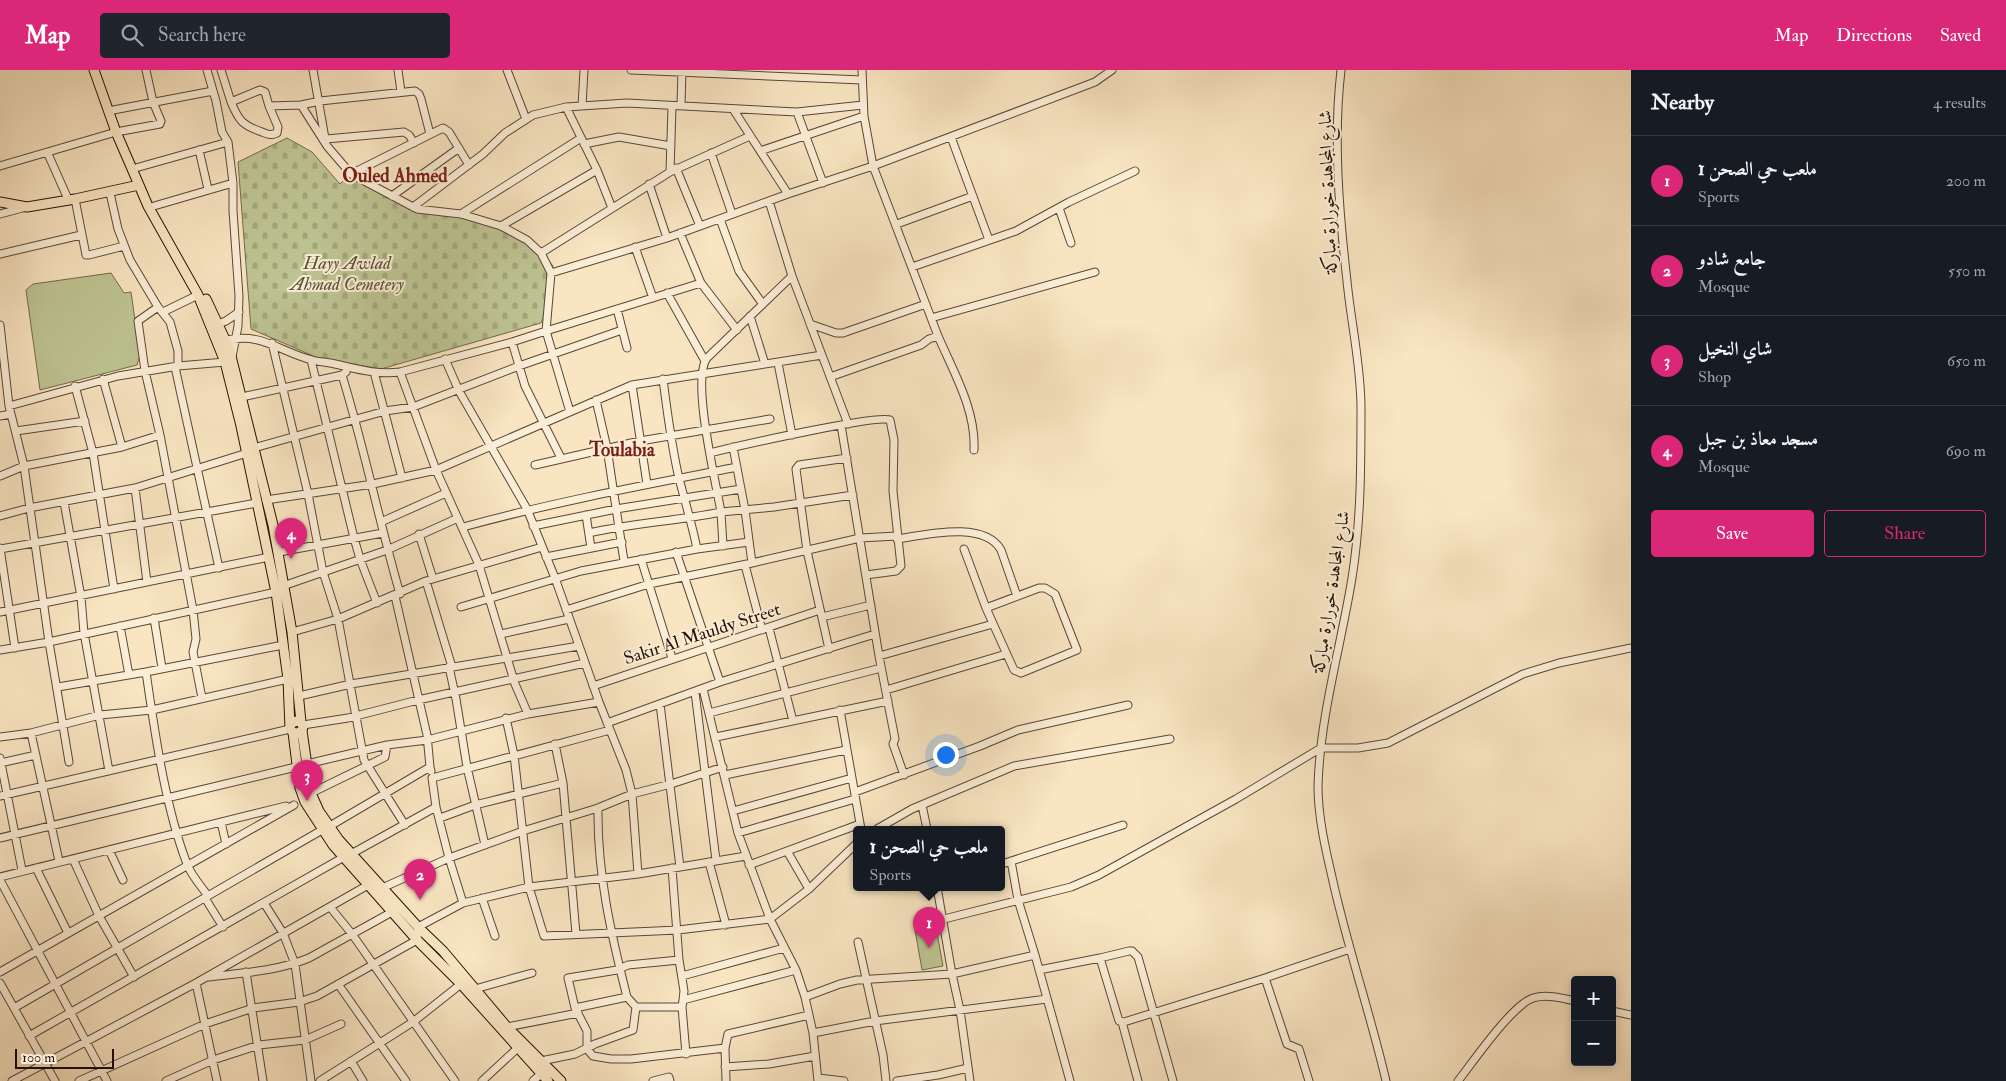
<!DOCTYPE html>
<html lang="en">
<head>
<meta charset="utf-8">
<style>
	body { margin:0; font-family:"IM FELL Double Pica",Amiri,serif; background:#20242c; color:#f1f3f6 }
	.controls { position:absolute; right:15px; bottom:15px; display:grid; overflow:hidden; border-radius:5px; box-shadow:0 2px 12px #0003 }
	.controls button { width:45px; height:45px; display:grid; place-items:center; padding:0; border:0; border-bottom:1px solid #363941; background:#171b24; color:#f1f3f6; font:25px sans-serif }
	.scale { position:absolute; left:15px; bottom:12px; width:99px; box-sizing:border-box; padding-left:5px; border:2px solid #261105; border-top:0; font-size:14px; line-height:18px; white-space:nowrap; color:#261105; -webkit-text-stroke:4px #fbeed7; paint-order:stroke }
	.you { position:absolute; left:945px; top:684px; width:18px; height:18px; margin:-12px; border:4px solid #fff; border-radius:50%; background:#1a73e8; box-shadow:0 0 0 8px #1a73e833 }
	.badge { display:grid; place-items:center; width:32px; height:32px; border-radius:50%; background:#db2777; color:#fff; font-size:16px; font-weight:700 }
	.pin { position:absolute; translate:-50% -41px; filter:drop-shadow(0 1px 2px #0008) }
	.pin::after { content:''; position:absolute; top:26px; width:18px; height:15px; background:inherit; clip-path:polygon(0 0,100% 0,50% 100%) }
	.popup { position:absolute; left:853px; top:756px; width:152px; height:65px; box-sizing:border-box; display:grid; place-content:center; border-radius:5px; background:#171b24; filter:drop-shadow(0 1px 4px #0005); font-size:16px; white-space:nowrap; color:#9ea1a6 }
	.popup b { font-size:19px; color:#f1f3f6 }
	.popup::after { content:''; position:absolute; left:50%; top:100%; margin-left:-10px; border:10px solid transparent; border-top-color:#171b24 }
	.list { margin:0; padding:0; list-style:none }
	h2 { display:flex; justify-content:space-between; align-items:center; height:65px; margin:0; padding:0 20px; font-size:21px }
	h2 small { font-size:16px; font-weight:400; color:#9ea1a6 }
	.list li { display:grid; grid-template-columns:32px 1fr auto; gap:15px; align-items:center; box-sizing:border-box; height:90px; padding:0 20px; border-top:1px solid #363941 }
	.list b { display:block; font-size:19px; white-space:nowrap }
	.list p { margin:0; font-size:16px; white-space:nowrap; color:#9ea1a6 }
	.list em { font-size:16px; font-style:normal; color:#9ea1a6 }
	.actions { display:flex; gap:10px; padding:15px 20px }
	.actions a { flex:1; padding:11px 0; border:1px solid #db2777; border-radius:5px; text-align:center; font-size:18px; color:#db2777 }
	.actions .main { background:#db2777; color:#fff }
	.icon { flex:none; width:28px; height:28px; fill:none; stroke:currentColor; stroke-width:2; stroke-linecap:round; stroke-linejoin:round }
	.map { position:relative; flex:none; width:1631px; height:1011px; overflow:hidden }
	header { display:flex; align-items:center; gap:30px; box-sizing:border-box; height:70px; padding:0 25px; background:#db2777; color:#fff }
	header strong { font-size:24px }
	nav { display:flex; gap:28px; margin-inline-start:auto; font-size:18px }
	.search { width:350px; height:45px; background:#20242c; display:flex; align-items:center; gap:12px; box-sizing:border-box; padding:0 18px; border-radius:5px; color:#9ea1a6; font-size:19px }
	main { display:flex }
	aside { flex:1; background:#171b24 }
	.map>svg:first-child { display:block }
</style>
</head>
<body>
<header>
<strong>Map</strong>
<div class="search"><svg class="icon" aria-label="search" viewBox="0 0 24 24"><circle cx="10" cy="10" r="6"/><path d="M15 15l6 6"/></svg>Search here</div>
<nav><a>Map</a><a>Directions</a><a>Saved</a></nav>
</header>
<main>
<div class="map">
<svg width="1631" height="1011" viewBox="0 0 1631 1011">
	<defs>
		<pattern id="cemetery-stones" width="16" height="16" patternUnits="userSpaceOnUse" patternTransform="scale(1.25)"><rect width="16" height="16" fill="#bec493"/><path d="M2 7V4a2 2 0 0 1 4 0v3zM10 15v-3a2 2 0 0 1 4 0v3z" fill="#a3a77d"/></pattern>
	</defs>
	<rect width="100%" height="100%" fill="#f9e5c2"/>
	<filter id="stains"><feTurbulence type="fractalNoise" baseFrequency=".004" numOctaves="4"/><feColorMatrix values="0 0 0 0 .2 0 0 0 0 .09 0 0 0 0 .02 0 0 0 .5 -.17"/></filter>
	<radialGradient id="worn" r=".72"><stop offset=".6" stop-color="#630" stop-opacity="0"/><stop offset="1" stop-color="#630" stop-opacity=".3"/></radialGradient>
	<!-- cemetery -->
	<path fill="url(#cemetery-stones)" stroke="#726a4c" d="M287 68 312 82 340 114 349 105 417 141 461 145 503 155 532 171 553 196 546 242 541 253 381 299 318 288 251 259 238 92Z"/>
	<!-- garden -->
	<path fill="#bec493" stroke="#726a4c" d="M111 203 124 223 131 222 140 285 137 295 40 320 26 220 33 214Z
		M936 857 943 896 922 900 915 860Z"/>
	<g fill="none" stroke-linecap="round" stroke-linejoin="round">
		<defs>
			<path id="minor" d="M207 0 216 31 222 62 228 72 233 113V141L239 226 238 256 232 287
				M221 0 231 32 260 20 265 22 269 36 301 35 327 76 351 104 417 139 461 144 501 156 527 170 541 183 551 203 546 261 512 272 400 302C377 305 357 299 335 294 327 292 319 292 312 290 277 281 262 261 222 271
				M313 0 326 74
				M398 0 401 22
				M507 0 526 49
				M631 0 862 10
				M1341 0C1333 69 1339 141 1347 211 1351 253 1361 295 1361 338 1361 395 1361 452 1352 508 1341 576 1320 646 1318 716 1318 746 1325 777 1332 807 1347 876 1370 942 1386 1011
				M231 32C239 51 242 55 262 62 267 64 271 66 277 63L278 57 269 36
				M301 35 320 31 415 21 419 24 421 29 430 64
				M582 36 584 0
				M681 36 682 0
				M566 37 597 100 612 138
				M733 39 788 124
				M108 41 213 21
				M797 42 823 113
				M951 67 989 170
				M326 69 404 62 409 65 414 73
				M584 74 619 67 671 76
				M199 80 208 119
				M760 81 864 46
				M711 83 732 144
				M48 84 68 129
				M0 96 116 62 160 54 161 51 153 32 146 0
				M676 98 700 156
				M132 99 228 72
				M670 102 672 36
				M351 104 443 58 449 62 469 95
				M649 114 667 168
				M110 123 118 159 130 190 158 237 170 252 178 281V296
				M392 126 459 78
				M75 129 86 185H89L124 176
				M154 136 233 113
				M413 137 483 84 505 63 533 45 566 37 627 33 797 42 863 35
				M1059 138 1071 173
				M0 144 26 137
				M461 144 581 68
				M720 149 739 201 762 233
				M897 154 973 126
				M501 156 597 100
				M680 163 701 213 737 260
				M635 177 653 228
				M541 183 670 102 750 66
				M0 184 81 165
				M912 197 1016 161 1069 132 1135 101
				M551 203 667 168 788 124 873 96 864 46 862 0
				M792 206 848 354
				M667 223 705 291
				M158 237 138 251 145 301 160 365 193 540 196 569 193 582 202 628
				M617 239 627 278
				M163 242 198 225
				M750 246 765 294
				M931 248 1095 202
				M810 254 836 263H843L926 234
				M0 255 9 336 24 396 49 572 69 692
				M213 256 226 251 239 242
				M938 266C954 303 976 340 974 380
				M512 272 525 316 561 388
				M272 273 308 424 323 502 338 549 364 690 405 755
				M445 289 459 321 527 439 555 508 599 632 626 700 632 724 638 804
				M311 290 354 468 360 489 377 533
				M778 293 792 365
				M175 297 219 498
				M374 302 402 408
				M400 302 436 400 479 495 515 614 528 644
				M342 305C364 377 379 451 400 524
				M830 307 921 275 929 269 938 266 873 96 1095 12 1112 0
				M103 309 122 377
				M632 315 647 414
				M75 316 93 383 114 519
				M242 327 342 305 346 302
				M596 330 607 378 624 491
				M9 336 118 306 178 296 225 292
				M570 342 546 261 701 213
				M0 346 11 344
				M841 355 879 586 895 669 893 674 904 705
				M16 361 85 351
				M733 377 745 440 752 493
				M254 378 385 341 413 337 519 296 622 260
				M710 383C733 377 878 344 890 350L894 370 893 421 901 496 896 501 866 505
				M535 395 640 371 770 349
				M0 406 24 396 122 377 160 365
				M135 418 147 512
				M266 430 373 414 436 400 632 315 822 285
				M64 432 81 527 84 563 109 701
				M586 445 591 478
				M0 446 29 438 135 418 247 383
				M381 452 446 423
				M533 456 616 439 741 419
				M463 457C554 432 645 415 737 397
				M589 463C632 453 677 451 721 442 716 413 691 309 707 288L792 206 769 131
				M419 464 433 509
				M897 469C925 465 984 450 1001 480L1017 526
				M723 476 721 442 774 437 853 425
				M0 478 15 578
				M0 479 257 433
				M697 479 749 472
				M964 479 986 538 1014 600 1021 603 1077 580 1055 524 1045 518H1039L986 538
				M279 482 383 463
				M676 482 720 612
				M546 487 622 472
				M641 489 672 588
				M745 495 762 560
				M426 511 452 597
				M283 516 387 480 458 448
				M395 526 427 665 430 697
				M461 537 581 501 697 479C692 453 684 429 678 404 671 372 667 341 663 309
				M566 540 649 514 752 493 860 468 897 466
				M0 542 269 487
				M822 547 871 535
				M154 548 162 598
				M120 556 129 605
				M769 558 793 651
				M292 562 338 549 426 511 542 477
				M501 564 569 549
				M829 579 807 481 796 399 799 395 847 388
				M0 580 49 572 276 522
				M879 586 993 554
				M449 597 456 629 467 697 485 775
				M146 602C155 664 165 736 187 794 191 805 201 816 208 826
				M593 616 820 540
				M58 617 146 602 283 575
				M703 619 738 763 770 849 796 900 805 927 813 963 818 1011
				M886 620 1006 584
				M695 622 716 790
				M299 626 351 614 579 576
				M660 634 680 797
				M840 640 861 759
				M709 643 881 598
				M506 648 514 685 529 817 544 866 678 860 770 849 809 819 856 774
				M607 653 720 612 875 564
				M303 655 348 648 418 630 585 593
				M31 663 59 791
				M0 667 31 663 100 645 152 640 288 609
				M716 667 888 631
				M555 674 563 713
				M0 688 22 800
				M0 693 36 685
				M307 694 387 675 427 670 528 644 599 632
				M725 705 846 680
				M855 722 980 676 1018 660 1128 635
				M311 723 385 687 387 675
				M0 726 290 659
				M922 735 927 759
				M733 741 852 708
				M440 748 475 735 563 713 576 864
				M221 752 226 774
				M330 756 430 697 431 701
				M877 759 912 739 1014 696 1170 669
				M738 763 855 729
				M0 768 296 697
				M109 780 123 810
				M787 781 809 819
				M351 784 436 737
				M73 789 99 846 134 907
				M1011 791 1018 830 1035 885 1070 1011
				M709 792 726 855
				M1002 794 1123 755
				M749 795 860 754
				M36 798 68 863
				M672 798 679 890 684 921 683 930
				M0 807 286 736
				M0 810 107 1011
				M937 817 952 904 960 940 970 1011
				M382 818 449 788 523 761 598 738 632 724 671 714 723 697
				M205 828 223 857
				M482 828 495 866
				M264 833 283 863 295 894 311 1011
				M463 833 449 788 436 737 432 708 610 660
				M330 837 352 864 455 1011
				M944 849 1071 817 1099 805 1236 729 1321 678H1358L1388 673 1523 604 1559 593 1631 578
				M858 872 883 985 886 1011
				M1100 888 1129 881H1132L1138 887 1173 1011
				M679 890 628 895 617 900 568 908 575 938 587 961V979L593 986 611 989H631L725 978
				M1039 900 1100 888 1119 951 1124 952 1265 908
				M0 902 294 735
				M246 902 263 1011
				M682 906 784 878
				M208 907C242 903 278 901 309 888L392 842
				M0 913 55 1011
				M196 913 217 1011
				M338 914 406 1011
				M475 919 532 903
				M627 927 636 937H682L683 930 796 900
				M805 927 840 914 857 910 952 904 1035 885
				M682 937 686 984
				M14 938 322 760
				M575 938 627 927C611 864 597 803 598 738
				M1612 941 1631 945
				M1122 952 1138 1011
				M507 957 578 943
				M813 963 875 951 1047 929
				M29 966 344 787
				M351 991 363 1011
				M541 991 575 984 595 974 633 960 636 937
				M725 997 769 994 815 986
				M818 1008 844 1011
				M12 1011 196 913 368 815
				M79 1011 205 954 253 938 299 932 317 926 417 870 418 857 463 833 529 817 638 804 746 786
				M166 1011 213 990 259 975 305 970 341 954
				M320 1011 413 952 461 914
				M482 1011 522 974
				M533 1011 541 1004
				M653 1011 669 1007 670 1011
				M726 1011 725 978 728 964 809 945
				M897 1011 938 1005 968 998
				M1309 1011 1299 979 1287 974 1265 908 1350 879
				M1458 1011C1473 992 1512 935 1533 928 1546 924 1562 928 1575 931"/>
			<path id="major" d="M94 0 116 62 139 115
				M0 132 27 137 75 129 139 115 148 136 198 225 225 292 241 356 276 522 288 609 290 659 295 664 302 661 303 657 301 652 296 651 291 654
				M206 229 229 278 273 455 292 562 301 652
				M302 661 311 723 319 741 339 770 418 857 443 881 507 957 561 1011
				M293 663 300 718 305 732 333 775 417 870 461 914 548 1011"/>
		</defs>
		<!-- minor casing -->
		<use href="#minor" stroke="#5b4634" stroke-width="9"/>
		<!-- major casing -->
		<use href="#major" stroke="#261105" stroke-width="11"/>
		<!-- minor -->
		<use href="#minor" stroke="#fbeed7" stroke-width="7"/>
		<!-- major -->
		<use href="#major" stroke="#f9e5c2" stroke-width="9"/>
	</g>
	<g text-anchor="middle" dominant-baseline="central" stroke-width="4" stroke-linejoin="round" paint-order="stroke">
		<!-- street labels -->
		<g font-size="18" fill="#261105" stroke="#fbeed7">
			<text transform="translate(1328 122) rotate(-92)">شارع المجاهدة خورارة مباركة</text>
			<text transform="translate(1331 522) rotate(-81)">شارع المجاهدة خورارة مباركة</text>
			<text transform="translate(702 564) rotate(-18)">Sakir Al Mauldy Street</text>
		</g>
		<!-- park labels -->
		<g font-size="18" font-style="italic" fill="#5b5037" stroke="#fbeed7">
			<text x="347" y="193">Hayy Awlad<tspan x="347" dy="21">Ahmad Cemetery</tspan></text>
		</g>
		<!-- neighbourhood labels -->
		<g font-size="19" font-weight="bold" fill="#7a1f14" stroke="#fbeed7">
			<text x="395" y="106">Ouled Ahmed</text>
			<text x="622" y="380">Toulabia</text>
		</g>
	</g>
	<rect width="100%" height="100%" filter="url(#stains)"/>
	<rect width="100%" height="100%" fill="url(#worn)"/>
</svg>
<div class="controls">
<button>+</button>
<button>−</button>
</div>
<div class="scale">100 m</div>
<div class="you"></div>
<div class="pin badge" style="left:929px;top:878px">1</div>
<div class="popup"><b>ملعب حي الصحن 1</b>Sports</div>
<div class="pin badge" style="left:420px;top:830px">2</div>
<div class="pin badge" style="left:307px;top:731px">3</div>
<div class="pin badge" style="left:291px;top:489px">4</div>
</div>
<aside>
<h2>Nearby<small>4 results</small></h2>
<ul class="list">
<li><span class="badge">1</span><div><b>ملعب حي الصحن 1</b><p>Sports</p></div><em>200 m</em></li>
<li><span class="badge">2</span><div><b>جامع شادو</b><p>Mosque</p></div><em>550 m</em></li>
<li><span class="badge">3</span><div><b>شاي النخيل</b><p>Shop</p></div><em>650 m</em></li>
<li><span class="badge">4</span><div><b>مسجد معاذ بن جبل</b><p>Mosque</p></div><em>690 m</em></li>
</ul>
<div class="actions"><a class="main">Save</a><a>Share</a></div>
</aside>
</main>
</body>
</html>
